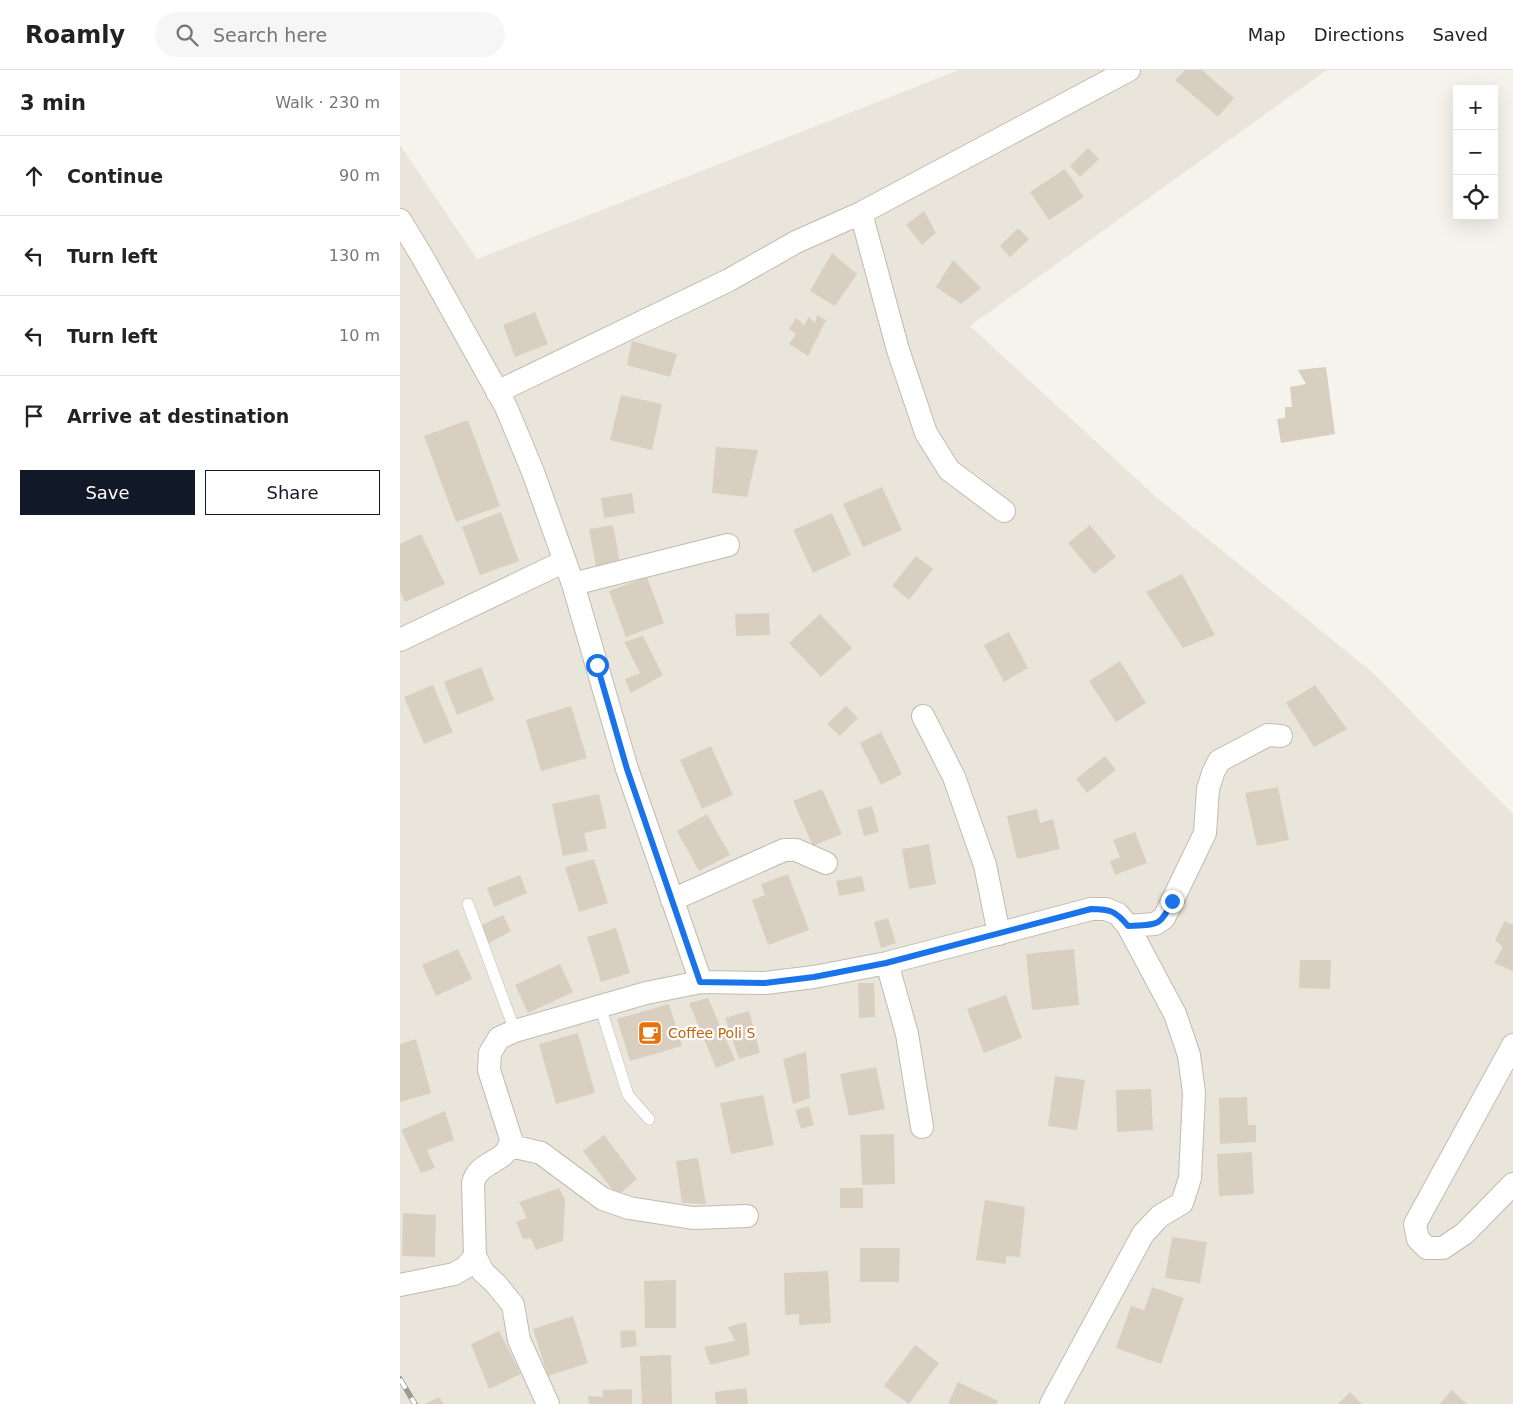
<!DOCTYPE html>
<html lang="en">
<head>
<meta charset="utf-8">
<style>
	body { margin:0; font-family:"DejaVu Sans",sans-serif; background:#f6f6f6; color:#222 }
	.controls { position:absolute; right:15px; top:15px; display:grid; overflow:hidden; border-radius:0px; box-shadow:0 5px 20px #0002 }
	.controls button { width:45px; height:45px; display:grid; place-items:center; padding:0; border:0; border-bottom:1px solid #e0e0e0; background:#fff; color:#222; font:25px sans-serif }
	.stop { position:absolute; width:15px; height:15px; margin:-11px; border:4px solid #1a73e8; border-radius:50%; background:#fff }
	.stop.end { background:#1a73e8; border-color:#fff; box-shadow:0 1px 5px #0008 }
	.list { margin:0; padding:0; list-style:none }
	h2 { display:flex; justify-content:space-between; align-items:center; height:65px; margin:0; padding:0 20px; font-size:21px }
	h2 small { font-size:16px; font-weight:400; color:#767676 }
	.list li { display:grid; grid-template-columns:32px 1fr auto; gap:15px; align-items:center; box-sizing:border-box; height:80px; padding:0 20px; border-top:1px solid #e0e0e0 }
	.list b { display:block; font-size:19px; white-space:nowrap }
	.list em { font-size:16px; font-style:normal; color:#767676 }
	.actions { display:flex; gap:10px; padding:15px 20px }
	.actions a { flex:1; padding:11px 0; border:1px solid #111827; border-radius:0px; text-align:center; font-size:18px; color:#111827 }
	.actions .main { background:#111827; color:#fff }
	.icon { flex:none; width:28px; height:28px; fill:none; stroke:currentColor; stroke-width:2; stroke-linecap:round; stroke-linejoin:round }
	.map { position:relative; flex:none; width:1113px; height:1334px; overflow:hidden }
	header { display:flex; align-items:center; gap:30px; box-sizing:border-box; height:70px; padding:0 25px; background:#fff; border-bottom:1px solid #e0e0e0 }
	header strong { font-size:24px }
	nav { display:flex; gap:28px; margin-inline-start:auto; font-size:18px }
	.search { width:350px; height:45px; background:#f6f6f6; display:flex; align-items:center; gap:12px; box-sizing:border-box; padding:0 18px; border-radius:28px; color:#767676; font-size:19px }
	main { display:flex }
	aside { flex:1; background:#fff }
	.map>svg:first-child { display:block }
</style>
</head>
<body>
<header>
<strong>Roamly</strong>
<div class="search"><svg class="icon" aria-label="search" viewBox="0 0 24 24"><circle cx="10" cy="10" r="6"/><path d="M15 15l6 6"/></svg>Search here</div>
<nav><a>Map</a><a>Directions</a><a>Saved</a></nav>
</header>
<main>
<aside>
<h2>3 min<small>Walk · 230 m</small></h2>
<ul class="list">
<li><svg class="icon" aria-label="ahead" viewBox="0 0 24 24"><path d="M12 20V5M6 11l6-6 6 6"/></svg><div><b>Continue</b></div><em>90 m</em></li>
<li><svg class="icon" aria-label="left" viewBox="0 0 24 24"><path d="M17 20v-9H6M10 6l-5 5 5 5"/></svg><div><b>Turn left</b></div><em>130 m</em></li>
<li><svg class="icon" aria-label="left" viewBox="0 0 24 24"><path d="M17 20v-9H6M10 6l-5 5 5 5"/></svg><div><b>Turn left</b></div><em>10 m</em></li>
<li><svg class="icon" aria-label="arrive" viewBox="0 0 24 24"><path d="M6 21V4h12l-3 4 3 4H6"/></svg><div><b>Arrive at destination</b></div></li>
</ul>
<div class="actions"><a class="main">Save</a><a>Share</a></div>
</aside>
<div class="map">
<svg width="1113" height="1334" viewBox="0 0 1113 1334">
	<rect width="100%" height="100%" fill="#f6f3ec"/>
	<!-- residential -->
	<path fill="#eae5da" d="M559 0H927L570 256 756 427 972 602 1113 744V1334H0V75L77 189Z"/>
	<!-- building -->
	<path fill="#d8cfc1" d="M785 0H802L834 28 818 47 775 10Z
		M688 78 699 89 680 107 670 96Z
		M665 99 684 127 649 150 630 122Z
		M524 141 536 163 522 175 506 155Z
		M618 158 629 169 610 187 600 176Z
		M432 183 457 204 435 236 410 221Z
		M553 190 581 218 561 234 536 217Z
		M135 242 148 274 115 287 103 255Z
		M417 245 426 250 408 286 389 274 396 264 389 259 396 248 404 255 409 247 415 253Z
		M232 271 277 284 270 307 227 295Z
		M926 297 935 364 881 373 877 349 885 348V337H892L890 317 906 314 898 300Z
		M221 325 262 334 252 380 210 370Z
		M68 350 100 436 56 452 24 366Z
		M316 377 358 380 347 427 312 423Z
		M482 417 502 460 463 477 443 434Z
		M232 423 235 443 204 448 201 428Z
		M101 442 119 491 80 505 62 457Z
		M432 443 451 485 413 503 393 460Z
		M213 455 220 493 196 497 189 459Z
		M690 455 716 487 694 504 668 473Z
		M21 464 45 514 5 532 0 521V474Z
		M516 486 533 499 509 530 492 516Z
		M782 504 815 565 783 578 746 522Z
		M247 507 264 553 226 567 209 521Z
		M369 543 370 565 336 566 335 544Z
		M420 544 452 578 421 607 389 573Z
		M609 562 628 598 604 612 584 575Z
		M243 566 263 605 231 623 225 609 240 603 224 572Z
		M720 591 746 633 716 652 689 611Z
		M81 597 94 630 57 645 44 612Z
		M33 615 53 662 24 674 4 627Z
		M915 615 947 659 914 677 886 633Z
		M171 636 187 688 141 701 126 650Z
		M446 636 458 648 440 666 427 654Z
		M481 662 502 704 481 715 460 673Z
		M311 676 333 725 302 739 280 690Z
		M705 686 716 700 687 723 676 709Z
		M878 717 889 770 857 776 845 723Z
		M422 719 442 764 413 776 393 731Z
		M199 724 207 758 184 763 188 781 163 786 152 734Z
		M472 736 479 762 464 766 457 740Z
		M637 739 640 753 653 749 660 779 617 789 607 746Z
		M307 744 330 785 299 801 277 761Z
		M735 762 747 793 715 805 710 791 720 787 713 770Z
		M529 774 536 814 509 819 502 779Z
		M194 789 208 833 179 842 165 797Z
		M388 804 409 860 368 875 352 830 365 825 361 814Z
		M120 805 127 823 94 837 87 818Z
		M462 806 465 821 439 826 436 811Z
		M103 845 111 861 87 874 80 856Z
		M488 848 496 873 481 878 474 852Z
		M1105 851 1113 855V901L1094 893 1103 877 1095 870Z
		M216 858 230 903 201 912 187 867Z
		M58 879 72 909 36 926 22 895Z
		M674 879 679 935 632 940 626 884Z
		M900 890H931L930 919 899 918Z
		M160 894 173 922 128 943 115 915Z
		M458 913H474L475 947 459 948Z
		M606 925 622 968 584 983 567 939Z
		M308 928 335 990 316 998 289 933Z
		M269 934 282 976 230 991 217 949Z
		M349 941 360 983 339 989 325 948Z
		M178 963 195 1023 156 1034 139 974Z
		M16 969 31 1023 0 1032V974Z
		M406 982 410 1028 393 1034 383 989Z
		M476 997 485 1039 449 1046 440 1004Z
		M655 1006 685 1010 677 1060 648 1056Z
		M751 1019 753 1060 717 1062 716 1020Z
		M363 1025 374 1075 331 1084 320 1033Z
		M847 1027 848 1055H856V1072L820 1074 819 1028Z
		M409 1036 414 1055 401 1059 395 1040Z
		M45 1041 54 1070 27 1080 35 1098 21 1103 1 1060Z
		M494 1064 495 1114 462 1115 460 1065Z
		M204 1065 237 1109 217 1126 183 1081Z
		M852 1082 854 1124 819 1126 817 1084Z
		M298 1088 306 1134 282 1133 276 1091Z
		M159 1118 165 1130 163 1171 136 1180 131 1168 123 1169 116 1152 127 1148 119 1132Z
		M440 1118H463V1138H440Z
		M585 1130 625 1137 620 1187 606 1186V1194L576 1190Z
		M3 1143 36 1145 35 1187 2 1186Z
		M772 1167 807 1172 800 1213 765 1208Z
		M460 1178H500L499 1212H460Z
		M428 1201 431 1253 399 1255V1244L385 1245 384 1203Z
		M276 1210V1258H245L244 1211Z
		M752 1217 784 1228 761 1294 716 1278 731 1236 744 1240Z
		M173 1246 188 1293 148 1306 133 1259Z
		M346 1252 350 1285 310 1295 304 1277 335 1271 328 1257Z
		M235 1260 237 1276 221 1278 220 1261Z
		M99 1261 121 1304 89 1319 71 1274Z
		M515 1275 539 1293 509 1334 484 1316Z
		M271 1285 272 1334H242L240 1286Z
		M558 1312 598 1331 596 1334H548Z
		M346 1318 348 1334H316L315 1322Z
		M232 1319V1334H189L188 1326 203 1327V1320Z
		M1052 1320 1067 1334H1040Z
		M950 1322 962 1334H938Z
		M39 1327 44 1334H25Z"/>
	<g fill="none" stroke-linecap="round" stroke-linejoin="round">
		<defs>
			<path id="service" d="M68 834 115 961
				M200 936 228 1025 249 1049"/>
			<path id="minor" d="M461 143 498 280 526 363 549 400 604 441
				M0 150 23 188 106 337 133 402 173 514 227 699 301 912
				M97 322 329 210 396 172 461 143 729 0
				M173 514 328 475
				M0 570 165 491
				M523 646 554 707 585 795 599 864
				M272 830 384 780H396L426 793
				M728 856 755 854 764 848 805 763 808 719 813 703 819 691 868 665 881 666
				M487 893 507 964 522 1057
				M1113 975 1015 1154 1018 1169 1027 1178H1043L1065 1163 1113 1114
				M111 1076 141 1083 203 1129 229 1138 293 1148 347 1146
				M75 1186 83 1202 96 1214 113 1235 119 1270 148 1334
				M0 1215 54 1204 66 1197 75 1186 73 1113C79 1089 109 1094 111 1069L89 1000 90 983 99 968 115 961 246 923 301 912 365 913 414 907 487 893 691 839H706L718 844 728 856 775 944 789 985 794 1023 790 1108 782 1133 760 1146 743 1164 651 1334"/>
		</defs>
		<!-- service casing -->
		<use href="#service" stroke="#c2bbae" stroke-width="12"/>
		<!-- minor casing -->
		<use href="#minor" stroke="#c2bbae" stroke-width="24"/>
		<!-- service -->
		<use href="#service" stroke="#fff" stroke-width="11"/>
		<!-- minor -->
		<use href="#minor" stroke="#fff" stroke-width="22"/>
		<defs>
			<path id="rail" d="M0 1309 15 1334"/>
		</defs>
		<!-- rail casing -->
		<use href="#rail" stroke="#9a9a9a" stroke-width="5.5"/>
		<!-- rail -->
		<use href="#rail" stroke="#fff" stroke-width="4" stroke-dasharray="11" stroke-linecap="butt"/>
	</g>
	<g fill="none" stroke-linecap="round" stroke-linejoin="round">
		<!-- route -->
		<path stroke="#1a73e8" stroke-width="6" d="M197 595 227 699 300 912 365 913 414 907 486 893 691 839C710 839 716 841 728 856 755 854 760 859 772 831"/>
	</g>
	<!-- icons -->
	<defs>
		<symbol id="cafe-square" viewBox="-11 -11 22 22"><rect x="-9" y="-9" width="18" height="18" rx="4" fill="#e8710a" stroke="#fff"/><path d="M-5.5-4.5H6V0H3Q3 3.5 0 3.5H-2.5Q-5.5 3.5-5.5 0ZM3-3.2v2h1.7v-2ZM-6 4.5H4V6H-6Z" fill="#fff"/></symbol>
	</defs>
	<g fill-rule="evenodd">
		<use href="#cafe-square" x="236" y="949" width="28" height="28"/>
	</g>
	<g text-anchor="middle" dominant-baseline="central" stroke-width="4.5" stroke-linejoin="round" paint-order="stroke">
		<!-- food labels -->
		<g font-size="14" fill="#c56008" stroke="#fff" text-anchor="start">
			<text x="268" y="963">Coffee Poli S</text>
		</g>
	</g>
</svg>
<div class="controls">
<button>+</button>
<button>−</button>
<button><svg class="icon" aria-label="locate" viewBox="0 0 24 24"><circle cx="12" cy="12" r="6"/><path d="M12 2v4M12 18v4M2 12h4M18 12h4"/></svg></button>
</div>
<div class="stop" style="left:197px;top:595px"></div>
<div class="stop end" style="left:772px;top:831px"></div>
</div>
</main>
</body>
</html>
